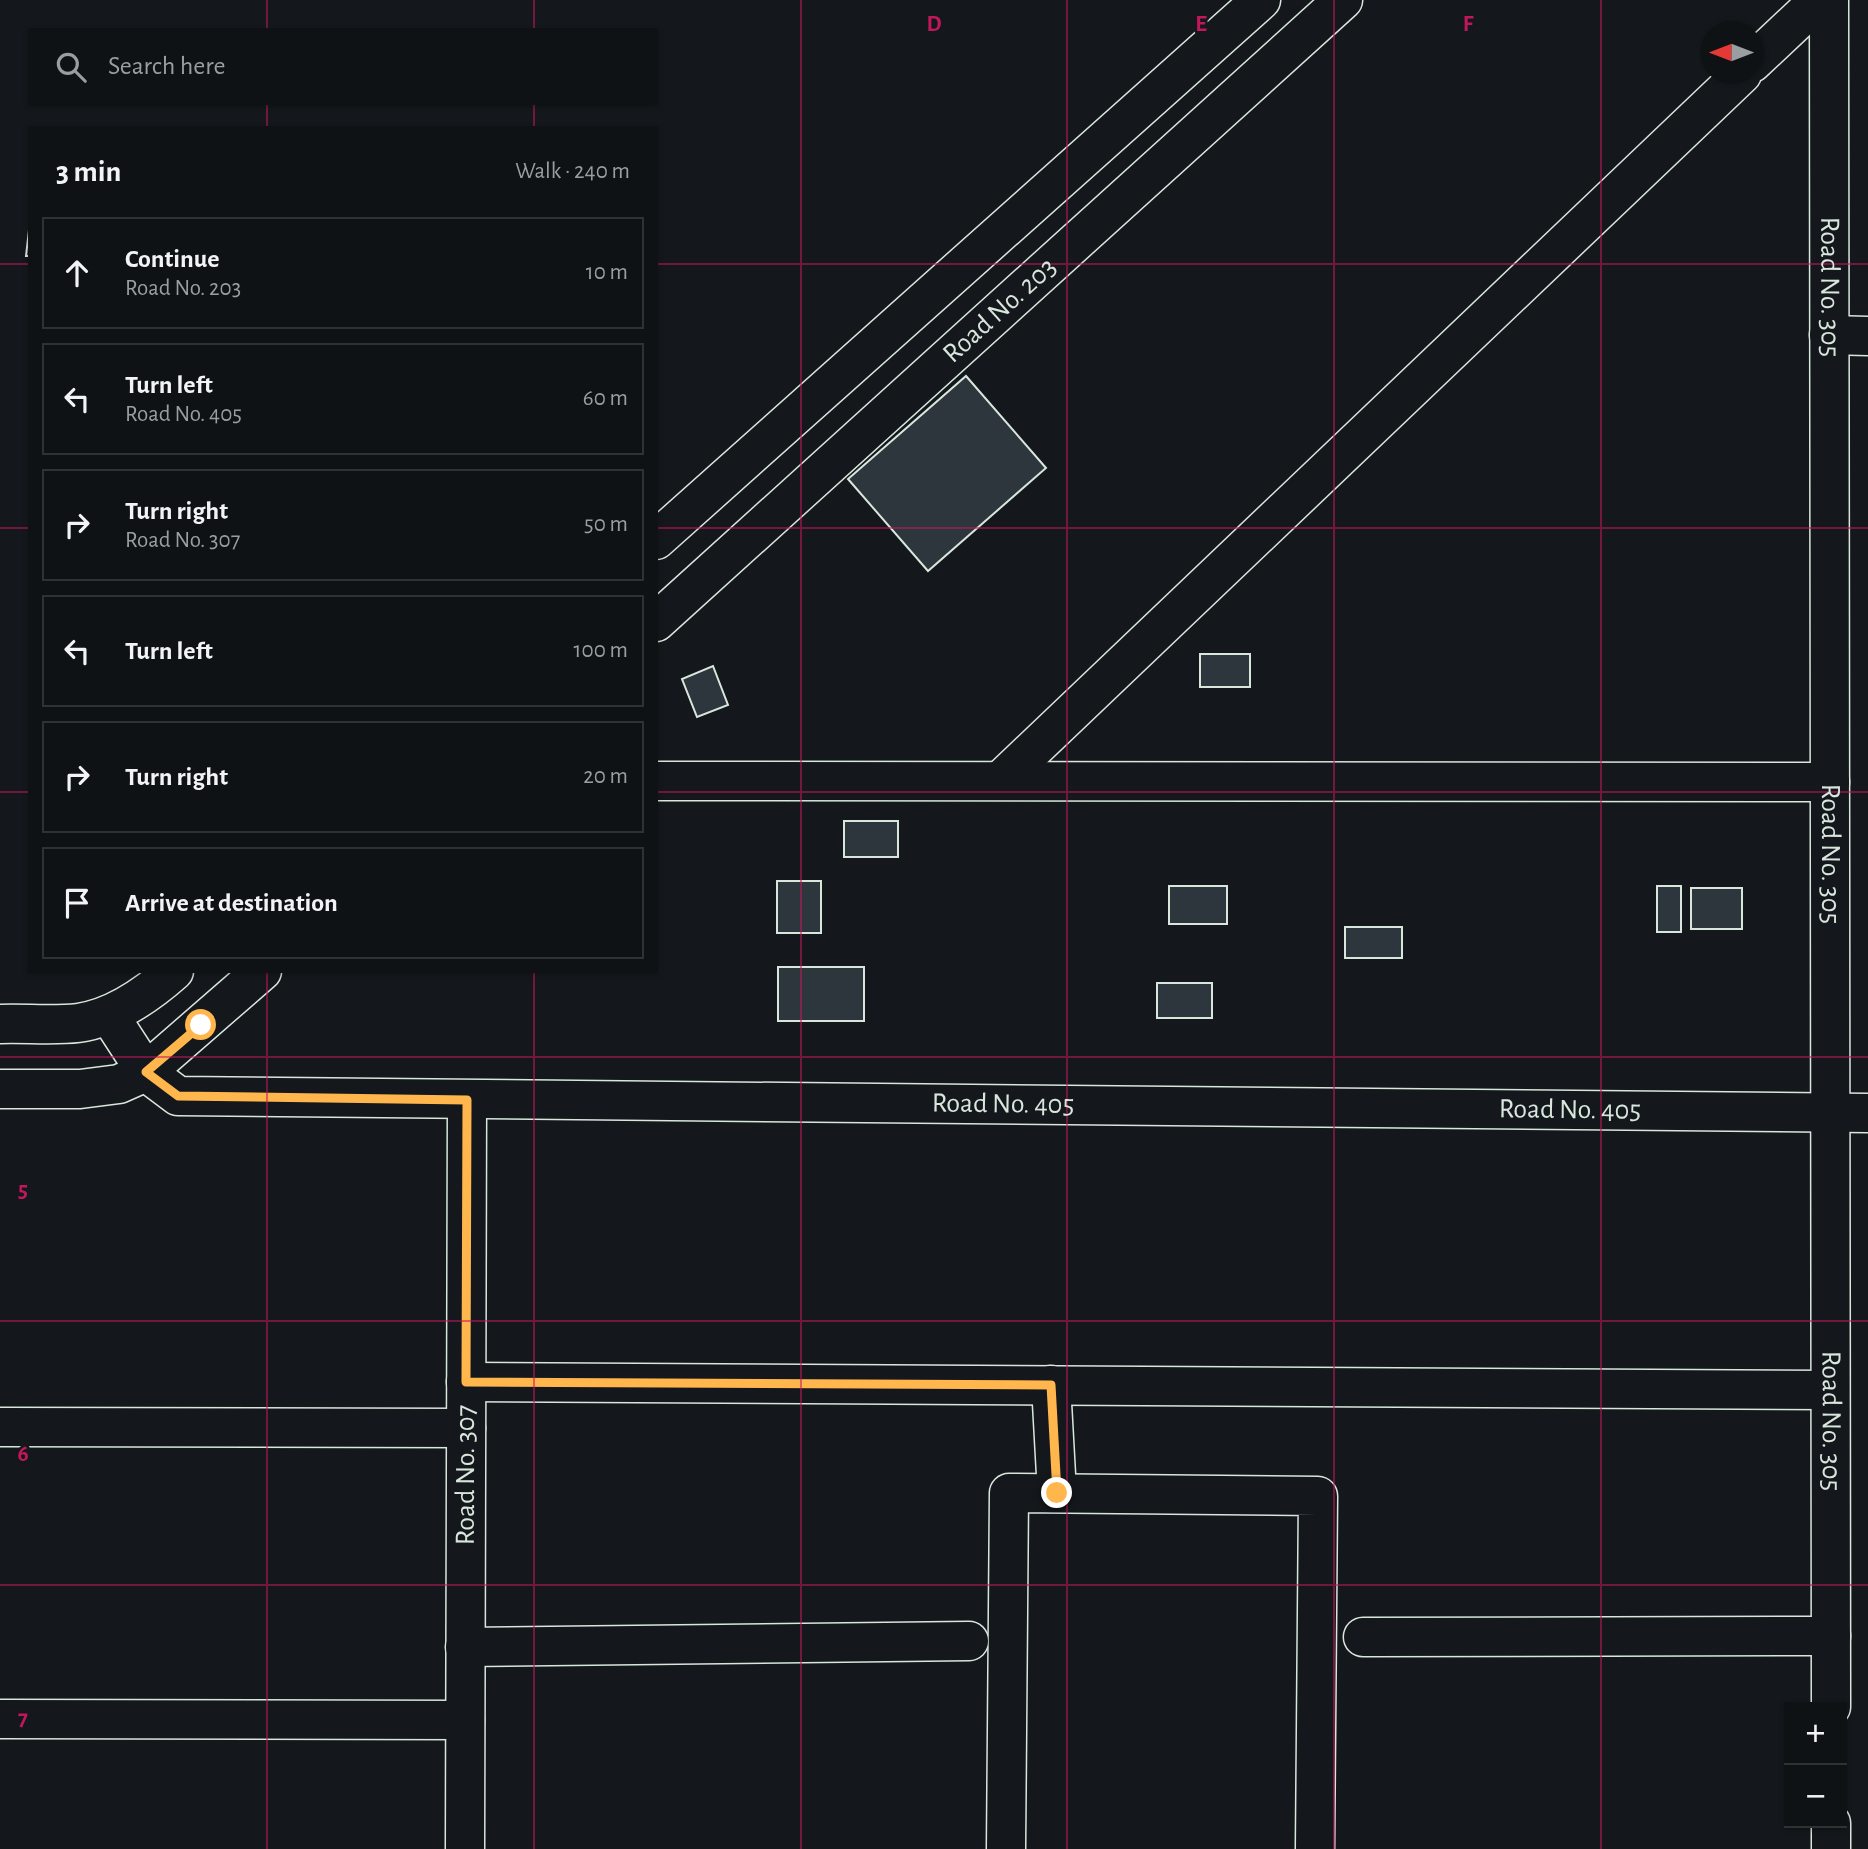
<!DOCTYPE html>
<html lang="en">
<head>
<meta charset="utf-8">
<style>
	body { margin:0; font-family:"Alegreya Sans",sans-serif; background:#1d2022; color:#f1f3f6 }
	.controls { position:absolute; right:21px; bottom:21px; display:grid; overflow:hidden; border-radius:0px; box-shadow:0 2px 5px #0004 }
	.controls button { width:63px; height:63px; display:grid; place-items:center; padding:0; border:0; border-bottom:2px solid #2f3234; background:#0f1215; color:#f1f3f6; font:35px sans-serif }
	.compass { position:absolute; left:1700px; top:21px; width:63px; height:63px; border-radius:50%; background:#0f1215; box-shadow:0 2px 5px #0004; rotate:270deg }
	.stop { position:absolute; width:21px; height:21px; margin:-16px; border:5px solid #ffb74d; border-radius:50%; background:#fff }
	.stop.end { background:#ffb74d; border-color:#fff; box-shadow:0 2px 7px #0008 }
	.list { margin:0; padding:0; list-style:none }
	h2 { display:flex; justify-content:space-between; align-items:center; height:91px; margin:0; padding:0 28px; font-size:30px }
	h2 small { font-size:23px; font-weight:400; color:#9b9ea0 }
	.list li { display:grid; grid-template-columns:46px 1fr auto; gap:21px; align-items:center; box-sizing:border-box; height:112px; margin:0 14px 14px; padding:0 14px; border:2px solid #2f3234; border-radius:0px }
	.list b { display:block; font-size:26px; white-space:nowrap }
	.list p { margin:0; font-size:23px; white-space:nowrap; color:#9b9ea0 }
	.list em { font-size:23px; font-style:normal; color:#9b9ea0 }
	.icon { flex:none; width:38px; height:38px; fill:none; stroke:currentColor; stroke-width:2; stroke-linecap:round; stroke-linejoin:round }
	.map { position:relative; flex:none; width:1868px; height:1849px; overflow:hidden }
	.search { position:absolute; background:#0f1215; box-shadow:0 2px 5px #0004; left:28px; top:28px; width:630px; height:77px; display:flex; align-items:center; gap:18px; box-sizing:border-box; padding:0 24px; border-radius:0px; color:#9b9ea0; font-size:26px }
	.panel { position:absolute; background:#0f1215; box-shadow:0 2px 5px #0004; left:28px; top:126px; width:630px; height:847px; border-radius:0px }
	.map>svg:first-child { display:block }
</style>
</head>
<body>
<div class="map">
<svg width="1868" height="1849" viewBox="0 0 1868 1849">
	<rect width="100%" height="100%" fill="#14181c"/>
	<!-- building -->
	<path fill="#2c363c" stroke="#d8e6dc" stroke-width="2" d="M30 221V256H26Z
		M966 376 1046 468 928 571 848 479Z
		M1200 654H1250V687H1200Z
		M713 666 728 705 697 717 682 679Z
		M844 821H898V857H844Z
		M777 881H821V933H777Z
		M1169 886H1227V924H1169Z
		M1657 886H1681V932H1657Z
		M1691 888H1742V929H1691Z
		M1345 927H1402V958H1345Z
		M778 967H864V1021H778Z
		M1157 983H1212V1018H1157Z"/>
	<g fill="none" stroke-linecap="round" stroke-linejoin="round">
		<defs>
			<g id="minor">
				<path id="s1" d="M1829 0 1831 1707"/>
				<path d="M1752 63 1819 0"/>
				<path d="M1829 335 1868 336"/>
				<path d="M656 540 1261 0"/>
				<path id="s2" d="M656 622 1343 0"/>
				<path d="M1001 780 1742 74"/>
				<path d="M656 781 1830 782"/>
				<path id="s3" d="M109 1015 146 1072 178 1096 1868 1113"/>
				<path d="M0 1024C25 1023 53 1026 78 1023 114 1018 147 995 174 971"/>
				<path d="M0 1089H80L119 1084 146 1072 262 971"/>
				<path d="M466 1382 1830 1390"/>
				<path d="M1051 1385 1057 1493"/>
				<path d="M0 1427 466 1428"/>
				<path d="M1363 1637 1831 1636"/>
				<path d="M465 1647 969 1641"/>
				<path d="M0 1719 465 1720"/>
				<path d="M1831 1823V1849"/>
				<path id="s4" d="M465 1849 467 1100"/>
				<path d="M1006 1849 1009 1493 1318 1496 1315 1849"/>
			</g>
		</defs>
		<!-- minor casing -->
		<use href="#minor" stroke="#d8e6dc" stroke-width="41"/>
		<!-- minor -->
		<use href="#minor" stroke="#14181c" stroke-width="38"/>
	</g>
	<g fill="none" stroke-linecap="round" stroke-linejoin="round">
		<!-- route -->
		<path stroke="#ffb74d" stroke-width="9" d="M201 1025 146 1072 178 1096 467 1100 466 1382 1051 1385 1057 1493"/>
	</g>
	<!-- grid -->
	<path fill="none" stroke="#c2185b" stroke-width="2" stroke-opacity="0.55" d="M267 0V30M534 0V30M801 0V1849M1067 0V1849M1334 0V1849M1601 0V1849M267 103V128M534 103V128M0 264H30M656 264H1868M0 528H30M656 528H1868M0 792H30M656 792H1868M267 971V1849M534 971V1849M0 1057H1868M0 1321H1868M0 1585H1868"/>
	<g text-anchor="middle" dominant-baseline="central" stroke-width="5" stroke-linejoin="round" paint-order="stroke">
		<!-- street labels -->
		<g font-size="28" fill="#d8e6dc" stroke="#14181c">
			<text stroke="none"><textPath href="#s1" startOffset="287">Road No. 305</textPath></text>
			<text stroke="none"><textPath href="#s2" startOffset="464">Road No. 203</textPath></text>
			<text stroke="none"><textPath href="#s1" startOffset="854">Road No. 305</textPath></text>
			<text stroke="none"><textPath href="#s3" startOffset="933">Road No. 405</textPath></text>
			<text stroke="none"><textPath href="#s3" startOffset="1500">Road No. 405</textPath></text>
			<text stroke="none"><textPath href="#s1" startOffset="1421">Road No. 305</textPath></text>
			<text stroke="none"><textPath href="#s4" startOffset="374">Road No. 307</textPath></text>
		</g>
	</g>
	<g font-size="23" text-anchor="middle" font-weight="bold" fill="#c2185b" stroke="#14181c" stroke-width="5" stroke-linejoin="round" paint-order="stroke">
		<text x="934" y="31">D</text>
		<text x="1201" y="31">E</text>
		<text x="1468" y="31">F</text>
		<text x="23" y="1197">5</text>
		<text x="23" y="1461">6</text>
		<text x="23" y="1725">7</text>
	</g>
</svg>
<div class="controls">
<button>+</button>
<button>−</button>
</div>
<svg class="compass" viewBox="-18 -18 36 36"><path d="M0-13l5 13h-10z" fill="#e53935"/><path d="M0 13l5-13h-10z" fill="#9b9ea0"/></svg>
<div class="stop" style="left:201px;top:1025px"></div>
<div class="stop end" style="left:1057px;top:1493px"></div>
<div class="search"><svg class="icon" aria-label="search" viewBox="0 0 24 24"><circle cx="10" cy="10" r="6"/><path d="M15 15l6 6"/></svg>Search here</div>
<section class="panel">
<h2>3 min<small>Walk · 240 m</small></h2>
<ul class="list">
<li><svg class="icon" aria-label="ahead" viewBox="0 0 24 24"><path d="M12 20V5M6 11l6-6 6 6"/></svg><div><b>Continue</b><p>Road No. 203</p></div><em>10 m</em></li>
<li><svg class="icon" aria-label="left" viewBox="0 0 24 24"><path d="M17 20v-9H6M10 6l-5 5 5 5"/></svg><div><b>Turn left</b><p>Road No. 405</p></div><em>60 m</em></li>
<li><svg class="icon" aria-label="right" viewBox="0 0 24 24"><path d="M7 20v-9h11M14 6l5 5-5 5"/></svg><div><b>Turn right</b><p>Road No. 307</p></div><em>50 m</em></li>
<li><svg class="icon" aria-label="left" viewBox="0 0 24 24"><path d="M17 20v-9H6M10 6l-5 5 5 5"/></svg><div><b>Turn left</b></div><em>100 m</em></li>
<li><svg class="icon" aria-label="right" viewBox="0 0 24 24"><path d="M7 20v-9h11M14 6l5 5-5 5"/></svg><div><b>Turn right</b></div><em>20 m</em></li>
<li><svg class="icon" aria-label="arrive" viewBox="0 0 24 24"><path d="M6 21V4h12l-3 4 3 4H6"/></svg><div><b>Arrive at destination</b></div></li>
</ul>
</section>
</div>
</body>
</html>
